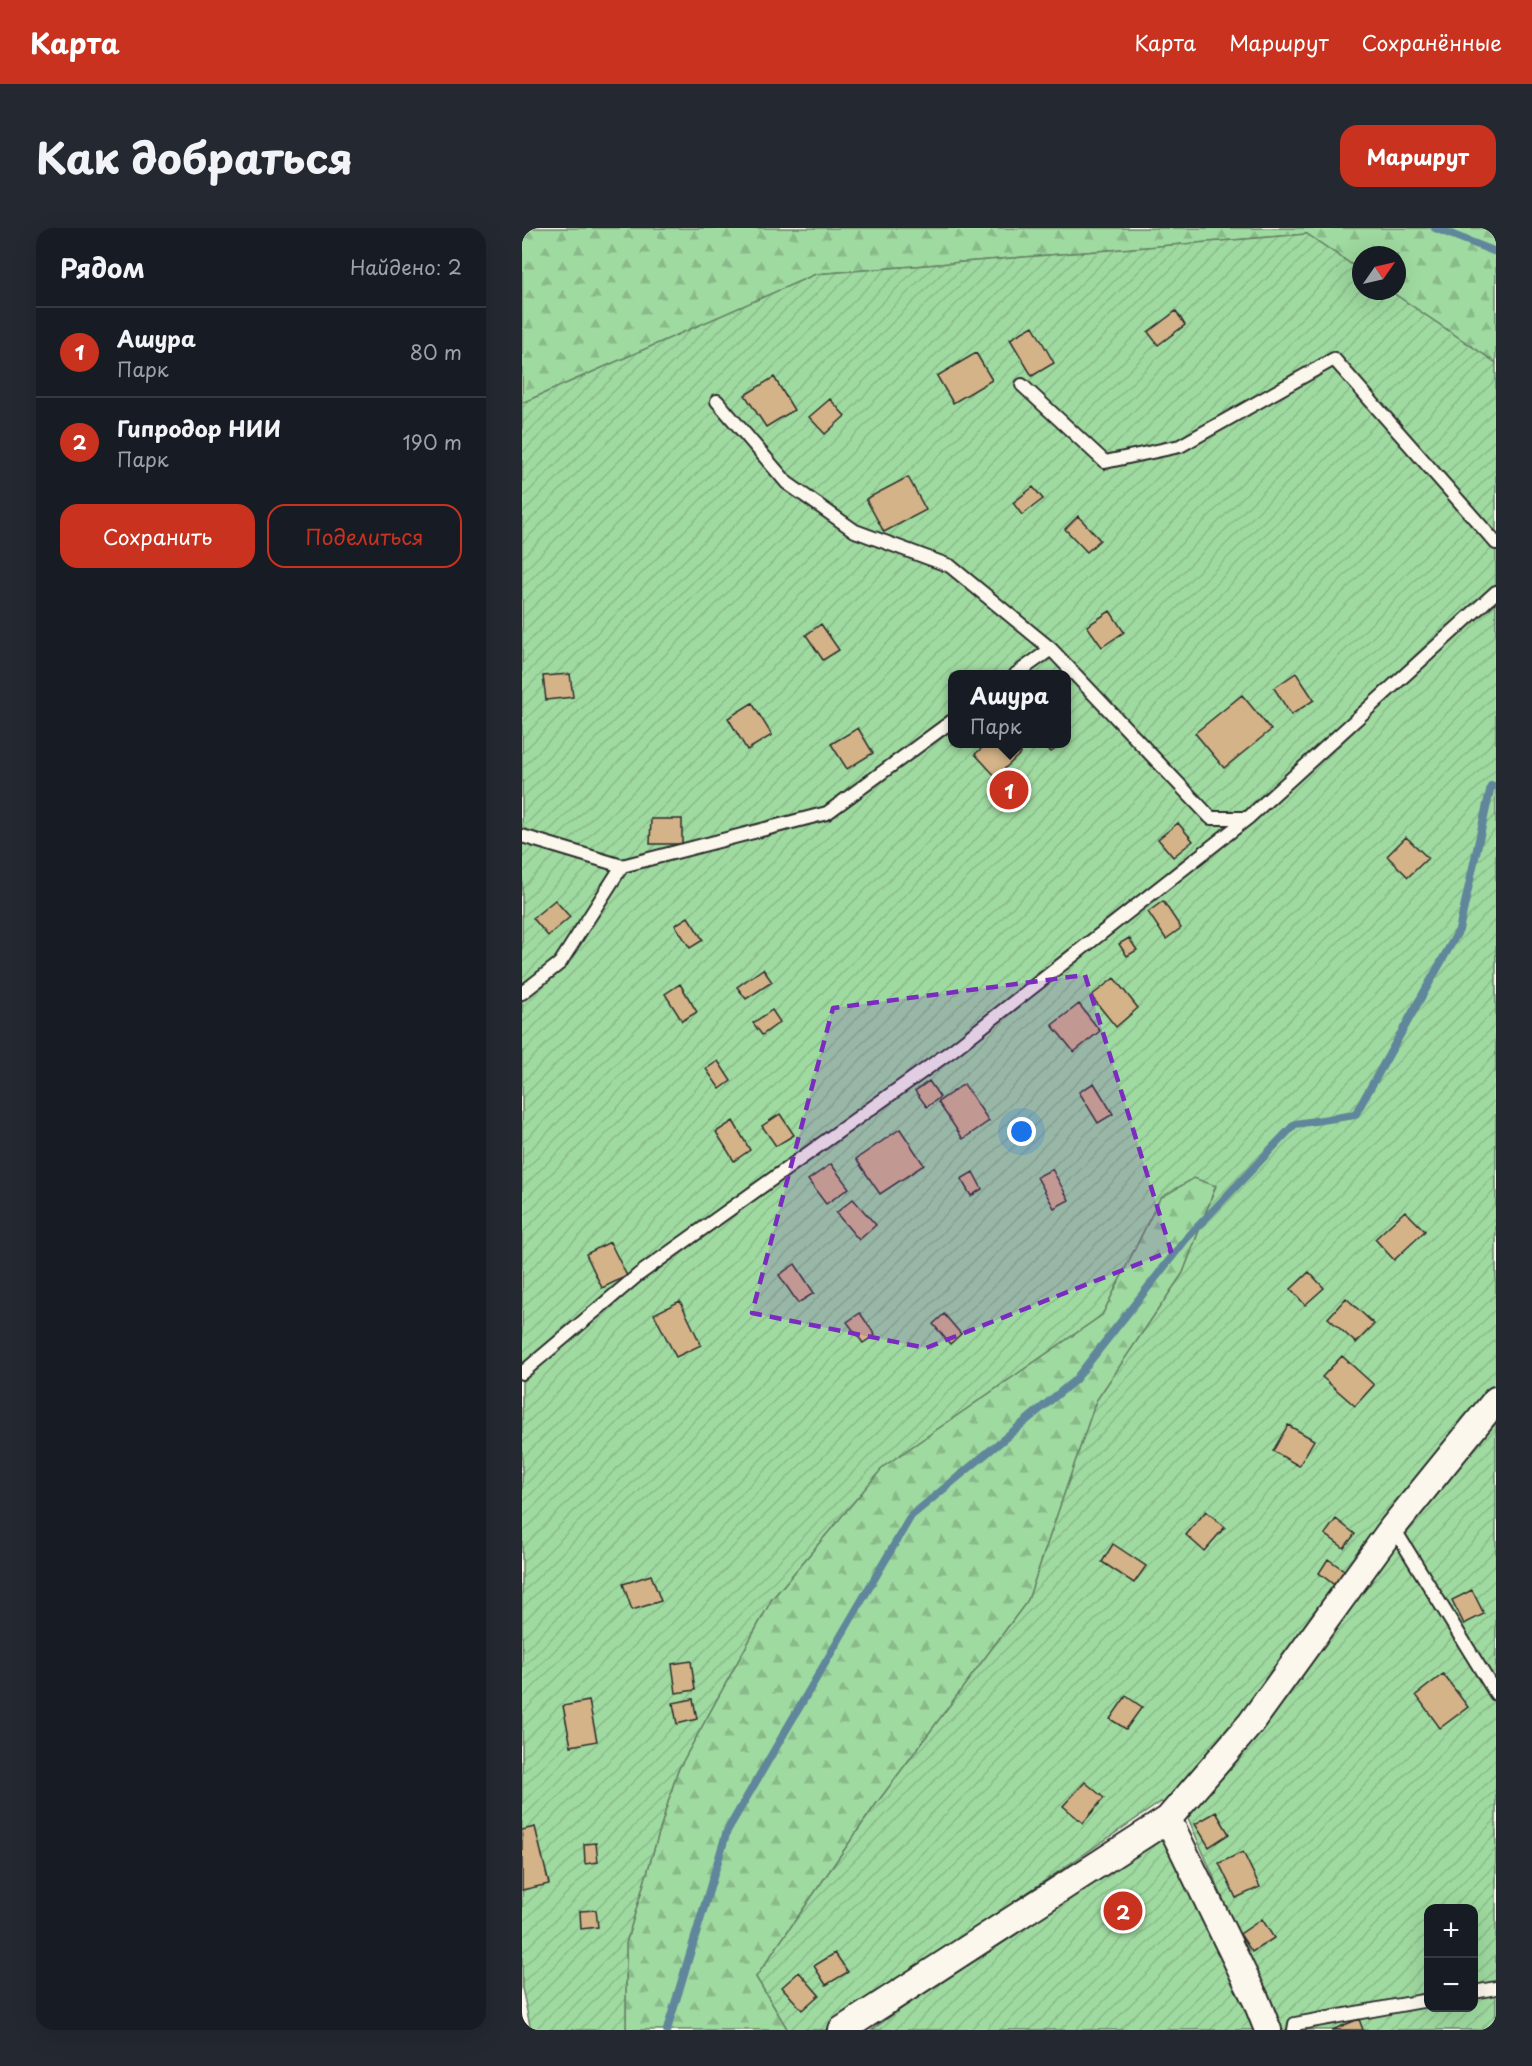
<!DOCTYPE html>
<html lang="ru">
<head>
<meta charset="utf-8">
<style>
	body { margin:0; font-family:"Playpen Sans",sans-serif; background:#242831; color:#f1f3f6 }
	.controls { position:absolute; right:18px; bottom:18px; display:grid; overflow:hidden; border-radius:12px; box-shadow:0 6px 24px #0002 }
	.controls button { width:54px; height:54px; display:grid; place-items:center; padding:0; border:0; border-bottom:2px solid #363941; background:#171b24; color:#f1f3f6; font:30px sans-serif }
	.compass { position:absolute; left:830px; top:18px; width:54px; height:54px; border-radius:50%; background:#171b24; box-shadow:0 6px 24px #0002; rotate:56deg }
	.you { position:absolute; left:500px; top:904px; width:21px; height:21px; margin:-15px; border:4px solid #fff; border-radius:50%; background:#1a73e8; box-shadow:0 0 0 9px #1a73e833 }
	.badge { display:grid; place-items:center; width:39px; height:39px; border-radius:50%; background:#c8321e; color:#fff; font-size:20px; font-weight:700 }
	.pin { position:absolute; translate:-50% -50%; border:3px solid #fff; box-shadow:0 2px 6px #0006 }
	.popup { position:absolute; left:426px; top:442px; width:123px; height:78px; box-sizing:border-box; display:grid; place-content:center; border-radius:12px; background:#171b24; filter:drop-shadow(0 2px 4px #0005); font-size:20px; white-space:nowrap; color:#9ea1a6 }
	.popup b { font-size:22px; color:#f1f3f6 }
	.popup::after { content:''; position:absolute; left:50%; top:100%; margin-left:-12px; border:12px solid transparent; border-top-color:#171b24 }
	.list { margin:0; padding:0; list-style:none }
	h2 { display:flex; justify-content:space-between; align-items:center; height:78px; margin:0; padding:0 24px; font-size:26px }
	h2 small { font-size:20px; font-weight:400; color:#9ea1a6 }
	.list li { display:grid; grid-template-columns:39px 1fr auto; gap:18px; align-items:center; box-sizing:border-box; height:90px; padding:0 24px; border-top:2px solid #363941 }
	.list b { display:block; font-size:22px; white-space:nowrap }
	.list p { margin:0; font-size:20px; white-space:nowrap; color:#9ea1a6 }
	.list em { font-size:20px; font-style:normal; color:#9ea1a6 }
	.actions { display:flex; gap:12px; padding:18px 24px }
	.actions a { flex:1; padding:14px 0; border:2px solid #c8321e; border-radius:18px; text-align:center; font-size:21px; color:#c8321e }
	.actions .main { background:#c8321e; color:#fff }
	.map { position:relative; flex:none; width:974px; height:1802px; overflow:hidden; border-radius:18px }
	header { display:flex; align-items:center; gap:36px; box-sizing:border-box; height:84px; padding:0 30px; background:#c8321e; color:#fff }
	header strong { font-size:28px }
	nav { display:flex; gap:33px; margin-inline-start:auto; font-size:21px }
	.intro { display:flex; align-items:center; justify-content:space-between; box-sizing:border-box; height:144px; padding:0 36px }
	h1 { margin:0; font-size:42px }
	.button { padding:15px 27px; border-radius:18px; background:#c8321e; color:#fff; font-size:21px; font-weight:700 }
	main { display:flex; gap:36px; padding:0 36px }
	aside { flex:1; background:#171b24; border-radius:18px; box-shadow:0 6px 24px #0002 }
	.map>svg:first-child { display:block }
</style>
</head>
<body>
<header>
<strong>Карта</strong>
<nav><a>Карта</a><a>Маршрут</a><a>Сохранённые</a></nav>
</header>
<div class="intro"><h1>Как добраться</h1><a class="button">Маршрут</a></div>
<main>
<aside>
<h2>Рядом<small>Найдено: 2</small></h2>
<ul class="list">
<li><span class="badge">1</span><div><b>Ашура</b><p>Парк</p></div><em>80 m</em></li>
<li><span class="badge">2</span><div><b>Гипродор НИИ</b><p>Парк</p></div><em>190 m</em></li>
</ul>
<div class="actions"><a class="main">Сохранить</a><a>Поделиться</a></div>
</aside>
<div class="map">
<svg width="974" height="1802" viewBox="0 0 974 1802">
	<defs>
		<pattern id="forest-firs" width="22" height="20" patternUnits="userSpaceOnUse" patternTransform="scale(1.5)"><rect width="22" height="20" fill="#9fdaa0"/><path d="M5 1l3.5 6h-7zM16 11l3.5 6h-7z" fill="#89bb8a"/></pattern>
		<pattern id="garden-furrows" width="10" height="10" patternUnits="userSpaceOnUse" patternTransform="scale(1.5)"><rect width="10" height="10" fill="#9fdaa0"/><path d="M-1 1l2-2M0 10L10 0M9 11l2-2" fill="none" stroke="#89bb8a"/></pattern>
	</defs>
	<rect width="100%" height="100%" fill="#fbf7ec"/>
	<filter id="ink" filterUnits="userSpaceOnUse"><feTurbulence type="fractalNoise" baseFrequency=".0167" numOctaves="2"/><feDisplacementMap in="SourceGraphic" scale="12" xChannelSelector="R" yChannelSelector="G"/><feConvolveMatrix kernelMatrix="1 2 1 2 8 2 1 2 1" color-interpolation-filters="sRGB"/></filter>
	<g filter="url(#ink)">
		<!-- forest -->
		<path fill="url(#forest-firs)" stroke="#658266" stroke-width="1.5" d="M0 0H974V135L868 63H875V27H839V43L785 6 294 46 0 175Z
			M672 950 694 957 661 1045 574 1173 506 1372 352 1579 234 1749 266 1802H104V1715L155 1544 250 1371 362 1238 580 1087 638 970Z"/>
		<!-- garden -->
		<path fill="url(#garden-furrows)" stroke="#658266" stroke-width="1.5" fill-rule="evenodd" d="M785 6 839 43V63H868L974 135V1802H758L666 1590 639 1574 303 1802H266L234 1749 352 1579 506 1372 574 1173 661 1045 694 958 672 950 638 970 580 1087 362 1238 250 1371 155 1544 104 1715V1802H9L0 1760V175L294 46ZM430 446H544V516H430ZM906 1680H952V1780H906Z
			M641 1606 733 1802H350L408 1760Z"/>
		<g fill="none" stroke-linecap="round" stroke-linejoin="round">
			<!-- stream -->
			<path stroke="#61869b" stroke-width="8" d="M913 0 974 24
				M145 1802 205 1603 389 1288 553 1152 664 1011 773 896 833 887 937 702 969 558H974"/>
		</g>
		<!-- building -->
		<path fill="#d3b387" stroke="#2b2b2b" stroke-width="1.5" d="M654 83 663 97 636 117 626 104Z
			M511 98 532 135 510 148 488 111Z
			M454 125 470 152 431 175 415 148Z
			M252 149 272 182 244 199 223 167Z
			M308 171 323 188 303 206 287 189Z
			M386 249 404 282 362 304 344 271Z
			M511 259 521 271 500 287 491 275Z
			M556 288 578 312 565 324 543 301Z
			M588 383 602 404 580 419 565 398Z
			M299 396 317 422 301 432 284 407Z
			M774 445 792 472 769 487 752 460Z
			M48 446 51 469 24 472 21 448Z
			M720 467 749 502 702 540 673 505Z
			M230 475 250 507 225 522 206 490Z
			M336 500 351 525 325 541 309 516Z
			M465 516H490L499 525 474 549 453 526Z
			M523 516H541L529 524Z
			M129 591H160V616H128Z
			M656 595 671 613 651 629 636 611Z
			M884 609 906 630 886 649 865 628Z
			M33 672 48 689 26 708 11 690Z
			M641 673 659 700 644 711 626 684Z
			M166 689 181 712 168 720 153 697Z
			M607 710 615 722 605 728 597 716Z
			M241 741 250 754 224 771 215 759Z
			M592 750 616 780 594 799 569 768Z
			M158 756 175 784 160 793 143 766Z
			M557 776 578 803 552 824 530 797Z
			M250 782 258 794 240 807 231 795Z
			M196 833 209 853 198 861 184 841Z
			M407 853 418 869 405 879 393 863Z
			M572 855 591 886 576 895 557 864Z
			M442 856 467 893 441 911 416 874Z
			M258 886 272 907 254 918 240 898Z
			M211 893 228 922 212 933 194 904Z
			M378 901 402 937 358 966 334 931Z
			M309 936 327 960 304 976 286 952Z
			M530 941 547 972 532 980 515 949Z
			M451 944 460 961 449 968 439 951Z
			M331 971 354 997 337 1012 314 985Z
			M883 983 903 1003 872 1032 853 1011Z
			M88 1014 105 1048 80 1060 64 1026Z
			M273 1036 292 1065 276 1075 257 1047Z
			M787 1044 802 1060 783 1077 769 1061Z
			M824 1070 852 1096 834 1115 806 1090Z
			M158 1073 179 1117 154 1129 132 1086Z
			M338 1085 353 1107 341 1115 325 1094Z
			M422 1086 439 1106 428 1116 411 1096Z
			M820 1128 852 1157 833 1178 800 1149Z
			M766 1197 792 1212 777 1238 751 1223Z
			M684 1283 703 1299 682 1323 664 1307Z
			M814 1291 833 1306 822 1320 803 1306Z
			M591 1316 624 1338 612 1355 580 1334Z
			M806 1331 826 1345 815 1359 797 1345Z
			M129 1347 139 1373 110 1382 101 1356Z
			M950 1362 962 1386 942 1396 930 1372Z
			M169 1433 173 1462 154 1465 150 1436Z
			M921 1446 946 1479 918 1500 894 1467Z
			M604 1468 620 1479 604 1501 588 1491Z
			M171 1471 175 1491 155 1496 151 1475Z
			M67 1473 75 1513 49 1518 41 1478Z
			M563 1554 582 1570 561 1595 541 1578Z
			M694 1584 707 1606 687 1619 673 1596Z
			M13 1599 27 1656 0 1662V1602Z
			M74 1615 76 1634 63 1636 62 1616Z
			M721 1624 738 1659 714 1670 697 1635Z
			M74 1682 76 1699 59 1701 58 1683Z
			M740 1691 752 1710 730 1724 718 1706Z
			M313 1725 326 1744 304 1757 292 1738Z
			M277 1744 297 1767 280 1782 260 1759Z
			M837 1791 841 1802H810Z"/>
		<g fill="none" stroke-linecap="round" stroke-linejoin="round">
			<defs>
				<path id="lane" d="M500 157 583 234 658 218 812 131 974 315
					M195 173 265 255 333 303 428 338 529 421 494 446
					M529 421 689 590H726
					M0 608 100 638 38 735 0 765
					M100 638 305 585 430 493
					M0 1145 116 1047 432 821 726 590 974 364
					M871 1299 974 1466
					M952 1764 974 1760
					M772 1802 773 1796 906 1772"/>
				<path id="street" d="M646 1591 734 1772 746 1802
					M320 1802 646 1591 729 1495 871 1299 974 1172"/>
			</defs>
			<!-- lane casing -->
			<use href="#lane" stroke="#2b2b2b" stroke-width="16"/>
			<!-- street casing -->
			<use href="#street" stroke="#2b2b2b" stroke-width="30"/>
			<!-- lane -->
			<use href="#lane" stroke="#fbf7ec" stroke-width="12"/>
			<!-- street -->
			<use href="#street" stroke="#fbf7ec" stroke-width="26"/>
		</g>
	</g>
	<!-- marked area -->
	<path fill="#7b2cbf" fill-opacity="0.2" stroke="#7b2cbf" stroke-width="4.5" stroke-dasharray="12 8" stroke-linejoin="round" d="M563 747 649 1023 404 1120 230 1085 311 780Z"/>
</svg>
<div class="controls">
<button>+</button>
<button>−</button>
</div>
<svg class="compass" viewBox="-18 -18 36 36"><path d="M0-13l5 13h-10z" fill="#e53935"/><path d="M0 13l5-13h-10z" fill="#9ea1a6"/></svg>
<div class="you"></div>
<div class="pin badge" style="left:487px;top:562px">1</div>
<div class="popup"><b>Ашура</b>Парк</div>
<div class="pin badge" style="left:601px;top:1683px">2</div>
</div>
</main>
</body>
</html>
